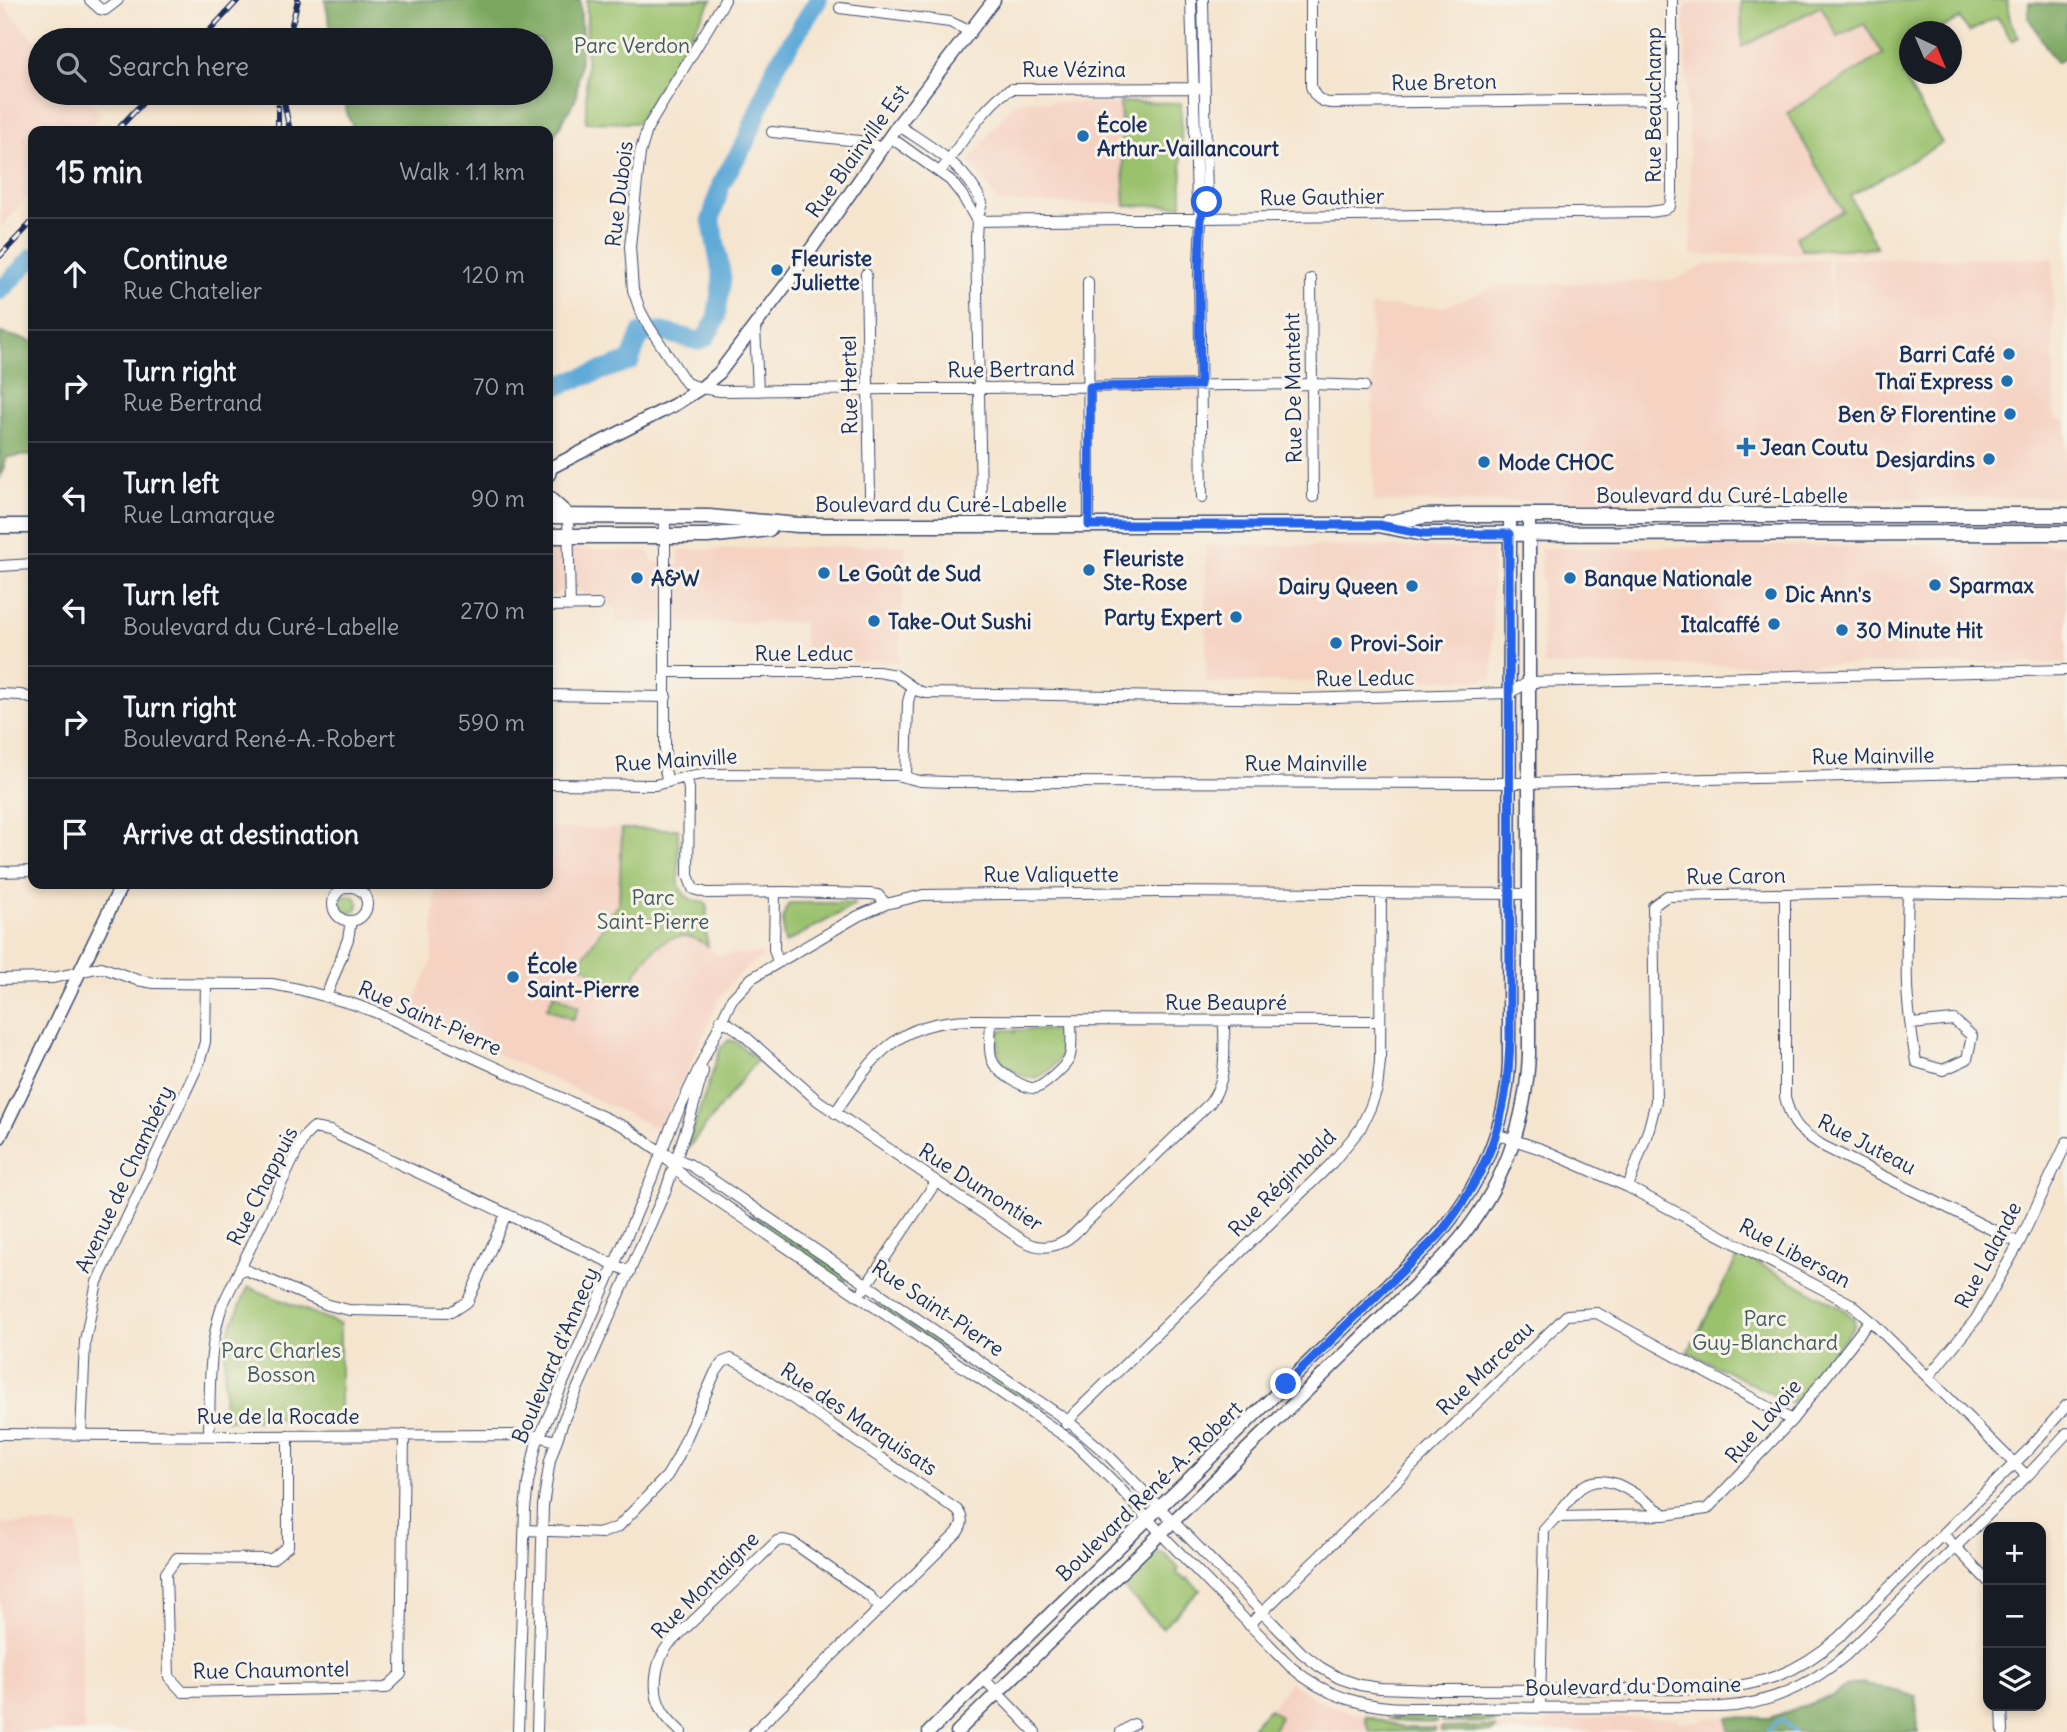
<!DOCTYPE html>
<html lang="en">
<head>
<meta charset="utf-8">
<style>
	body { margin:0; font-family:Delius,sans-serif; background:#20242c; color:#f1f3f6 }
	.controls { position:absolute; right:21px; bottom:21px; display:grid; overflow:hidden; border-radius:14px; box-shadow:0 4px 10px #0003 }
	.controls button { width:63px; height:63px; display:grid; place-items:center; padding:0; border:0; border-bottom:2px solid #363941; background:#171b24; color:#f1f3f6; font:35px sans-serif }
	.compass { position:absolute; left:1899px; top:21px; width:63px; height:63px; border-radius:50%; background:#171b24; box-shadow:0 4px 10px #0003; rotate:136deg }
	.stop { position:absolute; width:21px; height:21px; margin:-16px; border:5px solid #2563eb; border-radius:50%; background:#fff }
	.stop.end { background:#2563eb; border-color:#fff; box-shadow:0 2px 7px #0008 }
	.list { margin:0; padding:0; list-style:none }
	h2 { display:flex; justify-content:space-between; align-items:center; height:91px; margin:0; padding:0 28px; font-size:30px }
	h2 small { font-size:23px; font-weight:400; color:#9ea1a6 }
	.list li { display:grid; grid-template-columns:46px 1fr auto; gap:21px; align-items:center; box-sizing:border-box; height:112px; padding:0 28px; border-top:2px solid #363941 }
	.list b { display:block; font-size:26px; white-space:nowrap }
	.list p { margin:0; font-size:23px; white-space:nowrap; color:#9ea1a6 }
	.list em { font-size:23px; font-style:normal; color:#9ea1a6 }
	.icon { flex:none; width:38px; height:38px; fill:none; stroke:currentColor; stroke-width:2; stroke-linecap:round; stroke-linejoin:round }
	.map { position:relative; flex:none; width:2067px; height:1732px; overflow:hidden }
	.search { position:absolute; background:#171b24; box-shadow:0 4px 10px #0003; left:28px; top:28px; width:525px; height:77px; display:flex; align-items:center; gap:18px; box-sizing:border-box; padding:0 24px; border-radius:38px; color:#9ea1a6; font-size:26px }
	.panel { position:absolute; background:#171b24; box-shadow:0 4px 10px #0003; left:28px; top:126px; width:525px; height:763px; border-radius:14px }
	.map>svg:first-child { display:block }
</style>
</head>
<body>
<div class="map">
<svg width="2067" height="1732" viewBox="0 0 2067 1732">
	<rect width="100%" height="100%" fill="#f7f3e8"/>
	<filter id="ink" filterUnits="userSpaceOnUse"><feTurbulence type="fractalNoise" baseFrequency=".0143" numOctaves="2"/><feDisplacementMap in="SourceGraphic" scale="14" xChannelSelector="R" yChannelSelector="G"/><feConvolveMatrix kernelMatrix="1 2 1 2 8 2 1 2 1" color-interpolation-filters="sRGB"/></filter>
	<filter id="wash" filterUnits="userSpaceOnUse"><feTurbulence type="fractalNoise" baseFrequency=".00686" numOctaves="4" result="noise"/><feDisplacementMap in="SourceGraphic" scale="28" xChannelSelector="R" yChannelSelector="G"/><feGaussianBlur stdDeviation="1.57" result="paint"/><feColorMatrix in="noise" values="0 0 0 0 0 0 0 0 0 0 0 0 0 0 0 0 0 1.4 0 .05"/><feComposite in="paint" operator="in"/></filter>
	<g filter="url(#wash)">
		<rect width="100%" height="100%" fill="#f5e5cf"/>
		<!-- built -->
		<path fill="#f5d2c2" d="M0 1 40 46V93H82L102 115 87 131H33V191L0 228Z
			M1689 3 1900 6 1845 192 1875 253 1691 255V200L1684 12Z
			M1026 101 1179 106 1180 204 998 203 989 187 969 161 1006 111 1013 104Z
			M2053 258 2054 418 2067 420V496L1921 499 1374 502 1371 306 1444 307 1498 286 1673 280 1706 265 1827 260 1834 342 1832 259Z
			M2067 544V663L1543 666 1541 548Z
			M906 545 899 662 806 660 803 622 616 623V610L601 596 584 595 580 590 560 591 554 596H548V549L649 551 652 561 678 565 680 550Z
			M1206 545 1492 548 1493 679 1206 683Z
			M548 828 622 829 619 902 590 943 579 964 625 990 652 949 661 942 671 938 682 937 696 939 701 941 718 955 765 954 733 980 720 997 665 1122 659 1128 653 1127 622 1111 410 1014 432 960 435 884H548Z
			M0 1523 78 1526 84 1732H0Z
			M1290 1681 1312 1697 1336 1708 1405 1728 1545 1727 1550 1718H1677L1679 1722H1701L1704 1718 1728 1717 1729 1732H1254L1253 1725 1271 1707Z"/>
		<!-- green -->
		<path fill="#9ac16c" stroke="#5a7865" stroke-width="2" d="M587 0H712L637 123 586 122Z
			M2007 0 2010 21 2019 37 2012 41 1997 17 1969 32 1960 18 1937 31 1910 32 1909 52 1906 55 1909 61V70L1902 75 1942 143 1850 196 1877 248 1802 250 1796 237 1843 211 1787 113 1883 54 1864 24 1838 37 1821 6 1742 47 1741 1Z
			M1120 102 1181 103 1182 205 1125 206Z
			M622 829H678L679 885C684 898 694 902 707 903L706 932 708 946C666 917 645 960 625 990L579 964 619 902Z
			M340 904a9 9 0 1 1 18 0a9 9 0 1 1-18 0Z
			M790 903H853L855 905 785 943C782 933 781 911 790 903Z
			M554 994 579 1007 573 1020 547 1008Z
			M1001 1030H1013L1015 1032V1030H1059L1063 1036 1062 1055C1050 1072 1037 1086 1016 1072 1010 1068 1004 1064 999 1058L998 1036Z
			M729 1040 736 1042 757 1060 688 1148V1144L721 1047Z
			M749 1215 771 1225 848 1277 844 1282 748 1217Z
			M1740 1253 1846 1311 1854 1319V1326L1798 1400 1790 1403 1688 1352Z
			M248 1287 340 1324V1418L224 1420 225 1341Z
			M880 1299 1050 1414 1047 1419 876 1304Z
			M1159 1553 1165 1554 1179 1569 1176 1572 1185 1580 1187 1578 1200 1590 1162 1628 1121 1585 1150 1557Z
			M1269 1709 1280 1716 1272 1732H1254L1253 1725Z
			M1365 1716 1405 1728H1435V1731L1370 1732 1366 1722Z
			M1386 1718H1435L1436 1723 1402 1722Z
			M1441 1718H1495V1722L1444 1723 1441 1722Z
			M1495 1727V1729L1489 1732H1441V1728Z"/>
		<!-- forest -->
		<path fill="#7ba760" stroke="#4b6b5f" stroke-width="2" d="M325 0H580L582 41 576 98 548 146V131H355L348 117 343 93H541V40H333Z
			M2029 3 2067 5V57L2056 63 2028 17Z
			M0 333 33 341V455L7 457 0 479Z
			M1862 1683 1916 1696 1918 1732H1729L1728 1717 1769 1718 1832 1696 1846 1686Z"/>
		<g fill="none" stroke-linecap="round" stroke-linejoin="round">
			<!-- stream -->
			<path stroke="#61aad8" stroke-width="3.5" d="M1767 1732 1777 1721 1782 1719 1794 1732"/>
			<!-- river -->
			<path stroke="#61aad8" stroke-width="19" d="M0 291 33 257
				M548 389 630 361 641 333 663 332 698 341 706 337 716 320 722 278 711 219 721 184 746 141 776 66 818 0"/>
		</g>
	</g>
	<g filter="url(#ink)">
		<g fill="none" stroke-linecap="round" stroke-linejoin="round">
			<defs>
				<path id="street" d="M90 0 100 9 105 10 118 0
					M725 0 648 127 640 153 630 246 633 290 640 310 648 325 686 383 701 388 720 391 1312 384 1364 386
					M1191 0 1197 201 1201 219 1199 266 1202 498
					M1311 0V86C1314 97 1320 102 1331 103L1673 99
					M840 8 950 22 969 31
					M898 125C930 147 966 165 982 203L977 221 976 238 981 498
					M772 132 869 142 881 149
					M890 137 950 180 962 195 977 221
					M940 172C956 151 990 97 1012 89L1205 88
					M1201 218 1207 202 1203 0
					M977 221 1649 212 1664 210 1670 206 1672 193V0
					M866 274 870 495
					M1311 279 1313 497
					M1088 282 1089 525
					M755 327 758 391
					M568 516 570 606
					M665 516V770L668 782
					M0 566 33 564
					M548 606 598 605
					M666 672H878L895 675 918 691 926 693 1300 699 1509 693 1529 682 2067 670
					M0 694 21 695 33 699
					M548 695 666 697
					M906 776 908 702 912 687
					M686 777 689 789 688 875 693 889 707 893 783 892 870 894 878 895 886 904
					M548 784 655 785 690 776 703 774 896 775 920 781 948 782 1529 783 2067 771
					M0 872 33 871
					M333 904a17 17 0 1 1 34 0a17 17 0 1 1-34 0Z
					M775 892 774 949 778 962
					M1908 893C1907 924 1906 955 1907 986 1908 1011 1912 1037 1916 1062L1943 1070 1967 1059 1972 1036 1954 1020 1911 1024
					M1785 894V1097C1792 1126 1800 1131 1823 1146L2019 1243
					M0 979 53 978 101 967 137 980 154 983 272 984 298 989 353 1004 375 1012 625 1127 661 1152 689 1164 1068 1421 1109 1456 1302 1653 1320 1667 1339 1678 1360 1685 1380 1688 1435 1690 1707 1689C1760 1686 1797 1674 1838 1638L2028 1450 2067 1405
					M326 997 348 939 351 921
					M721 1019 738 1030 817 1100 1022 1240C1040 1251 1058 1248 1074 1234L1210 1103C1228 1079 1224 1050 1224 1021
					M991 1021C991 1033 987 1053 994 1064 999 1073 1026 1090 1036 1088 1044 1086 1065 1067 1069 1059 1073 1049 1071 1032 1071 1021
					M835 1113C874 1055 896 1021 972 1020L1380 1021
					M1496 1134 1544 1150 1628 1187 1851 1304 1870 1320 2027 1476
					M664 1155 686 1179 1072 1441 1115 1483 1167 1540 1291 1667C1326 1697 1365 1708 1411 1708L1721 1707C1769 1705 1810 1685 1846 1655L2027 1476 2067 1433
					M1628 1187 1649 1128 1656 1101 1653 906 1667 896 1889 892 2067 895
					M241 1268 328 1305 349 1310 451 1312 468 1301 506 1214
					M864 1289 936 1182
					M1928 1377 1976 1319 2019 1243 2067 1142
					M1066 1424 1075 1413 1332 1163 1360 1129 1370 1108 1377 1089 1380 1061 1381 893
					M0 1434 245 1436 515 1435 539 1436 555 1441
					M81 1435 85 1341 97 1282 199 1063 205 1042 206 984
					M209 1435C210 1391 208 1348 222 1306L304 1137 313 1128 330 1131 338 1135 630 1272
					M288 1435V1546L272 1559 177 1558 166 1573 169 1677 183 1692 386 1688 401 1674 404 1435
					M1556 1517C1563 1508 1569 1499 1577 1491 1605 1464 1639 1498 1664 1514
					M525 1530 602 1533 618 1527 667 1476 677 1459 715 1373 723 1362 731 1359 745 1366 957 1510C964 1518 963 1525 957 1533L754 1732
					M1943 1534 1988 1581
					M1249 1625 1567 1315 1597 1313 1792 1420
					M984 1679 1035 1732
					M2002 1706 2003 1732
					M1540 1707 1544 1530 1556 1517 1664 1515 1707 1509 1792 1420 1870 1320
					M518 1732 525 1509 528 1483 536 1445 651 1180 671 1127 732 999 752 978 858 916 886 904 923 895 1154 892 1529 894
					M537 1732 543 1506 550 1460 564 1419 667 1187 693 1108 703 1071
					M681 1732C674 1725 666 1718 662 1710 651 1691 655 1661 669 1644L777 1541 784 1540 792 1542 869 1596 880 1608
					M1121 1732 1134 1724"/>
				<path id="secondary" d="M548 469 674 405 701 388 719 373 788 282 898 125 994 0
					M0 1137 122 884
					M929 1732 1433 1241C1478 1191 1506 1130 1509 1063L1510 515
					M957 1732 1439 1262C1495 1205 1525 1135 1529 1055V515"/>
				<path id="primary" d="M548 474 550 467
					M548 498 568 516
					M548 516 709 517 798 525H1379L1424 534 2067 533
					M1387 523 1424 516 1469 515H2067
					M0 526H33
					M548 536H708L769 529"/>
			</defs>
			<!-- street casing -->
			<use href="#street" stroke="#3c4a6f" stroke-width="12"/>
			<!-- secondary casing -->
			<use href="#secondary" stroke="#3c4a6f" stroke-width="15"/>
			<!-- primary casing -->
			<use href="#primary" stroke="#3c4a6f" stroke-width="17"/>
			<!-- street -->
			<use href="#street" stroke="#fff" stroke-width="10"/>
			<!-- secondary -->
			<use href="#secondary" stroke="#fff" stroke-width="12"/>
			<!-- primary -->
			<use href="#primary" stroke="#fff" stroke-width="14"/>
			<defs>
				<path id="rail" d="M201 40 238 0
					M288 40 298 0
					M282 93 290 131
					M116 131 152 93
					M278 131V107
					M0 256 33 221"/>
			</defs>
			<!-- rail casing -->
			<use href="#rail" stroke="#1b2f5e" stroke-width="6"/>
			<!-- rail -->
			<use href="#rail" stroke="#f7f3e8" stroke-width="3.5" stroke-dasharray="10" stroke-linecap="butt"/>
		</g>
	</g>
	<g fill="none" stroke-linecap="round" stroke-linejoin="round" filter="url(#ink)">
		<!-- route -->
		<path stroke="#2563eb" stroke-width="9" d="M1207 202 1201 219 1199 266 1200 385 1090 387 1089 525H1379L1424 534H1509L1510 1039C1508 1120 1489 1171 1439 1235L1286 1384"/>
	</g>
	<!-- markers -->
	<g fill="#1f6fb2" stroke="#f7f3e8" stroke-width="2.5">
		<circle cx="1083" cy="136" r="7"/>
		<circle cx="777" cy="270" r="7"/>
		<circle cx="2009" cy="354" r="7"/>
		<circle cx="2007" cy="381" r="7"/>
		<circle cx="2010" cy="414" r="7"/>
		<path d="M1742.5 436.5h7v7h7v7h-7v7h-7v-7h-7v-7h7z"/>
		<circle cx="1989" cy="459" r="7"/>
		<circle cx="1484" cy="462" r="7"/>
		<circle cx="1089" cy="570" r="7"/>
		<circle cx="824" cy="573" r="7"/>
		<circle cx="637" cy="578" r="7"/>
		<circle cx="1570" cy="578" r="7"/>
		<circle cx="1935" cy="585" r="7"/>
		<circle cx="1412" cy="586" r="7"/>
		<circle cx="1771" cy="594" r="7"/>
		<circle cx="1236" cy="617" r="7"/>
		<circle cx="874" cy="621" r="7"/>
		<circle cx="1774" cy="624" r="7"/>
		<circle cx="1842" cy="630" r="7"/>
		<circle cx="1336" cy="643" r="7"/>
		<circle cx="513" cy="977" r="7"/>
	</g>
	<g text-anchor="middle" dominant-baseline="central" stroke-width="6" stroke-linejoin="round" paint-order="stroke">
		<!-- park labels -->
		<g font-size="21" fill="#415b62" stroke="#f7f3e8">
			<text x="632" y="45">Parc Verdon</text>
			<text x="653" y="897">Parc<tspan x="653" dy="24">Saint-Pierre</tspan></text>
			<text x="1765" y="1318">Parc<tspan x="1765" dy="24">Guy-Blanchard</tspan></text>
			<text x="281" y="1350">Parc Charles<tspan x="281" dy="24">Bosson</tspan></text>
		</g>
		<!-- street labels -->
		<g font-size="21" fill="#1b2f5e" stroke="#f7f3e8">
			<text x="1074" y="69">Rue Vézina</text>
			<text transform="translate(1444 82) rotate(-1)">Rue Breton</text>
			<text transform="translate(1653 105) rotate(-90)">Rue Beauchamp</text>
			<text transform="translate(857 151) rotate(-54)">Rue Blainville Est</text>
			<text transform="translate(619 194) rotate(-83)">Rue Dubois</text>
			<text transform="translate(1322 197) rotate(-1)">Rue Gauthier</text>
			<text transform="translate(1011 369) rotate(-1)">Rue Bertrand</text>
			<text transform="translate(849 385) rotate(-91)">Rue Hertel</text>
			<text transform="translate(1293 388) rotate(-91)">Rue De Manteht</text>
			<text x="1722" y="495">Boulevard du Curé-Labelle</text>
			<text x="941" y="504">Boulevard du Curé-Labelle</text>
			<text x="804" y="653">Rue Leduc</text>
			<text transform="translate(1365 678) rotate(-1)">Rue Leduc</text>
			<text transform="translate(1873 756) rotate(-1)">Rue Mainville</text>
			<text transform="translate(676 760) rotate(-4)">Rue Mainville</text>
			<text x="1306" y="763">Rue Mainville</text>
			<text x="1051" y="874">Rue Valiquette</text>
			<text transform="translate(1736 876) rotate(-1)">Rue Caron</text>
			<text x="1226" y="1002">Rue Beaupré</text>
			<text transform="translate(430 1018) rotate(24)">Rue Saint-Pierre</text>
			<text transform="translate(1867 1144) rotate(27)">Rue Juteau</text>
			<text transform="translate(124 1179) rotate(-65)">Avenue de Chambéry</text>
			<text transform="translate(1282 1183) rotate(-45)">Rue Régimbald</text>
			<text transform="translate(262 1186) rotate(-63)">Rue Chappuis</text>
			<text transform="translate(981 1187) rotate(33)">Rue Dumontier</text>
			<text transform="translate(1795 1253) rotate(28)">Rue Libersan</text>
			<text transform="translate(1988 1255) rotate(-62)">Rue Lalande</text>
			<text transform="translate(938 1308) rotate(34)">Rue Saint-Pierre</text>
			<text transform="translate(555 1355) rotate(-67)">Boulevard d'Annecy</text>
			<text transform="translate(1485 1368) rotate(-44)">Rue Marceau</text>
			<text x="278" y="1416">Rue de la Rocade</text>
			<text transform="translate(859 1419) rotate(34)">Rue des Marquisats</text>
			<text transform="translate(1763 1421) rotate(-49)">Rue Lavoie</text>
			<text transform="translate(1149 1491) rotate(-44)">Boulevard René-A.-Robert</text>
			<text transform="translate(705 1585) rotate(-45)">Rue Montaigne</text>
			<text transform="translate(271 1670) rotate(-1)">Rue Chaumontel</text>
			<text transform="translate(1633 1686) rotate(-1)">Boulevard du Domaine</text>
		</g>
		<!-- poi labels -->
		<g font-size="21" font-weight="bold" fill="#1b2f5e" stroke="#f7f3e8" text-anchor="start">
			<text x="1097" y="124">École<tspan x="1097" dy="24">Arthur-Vaillancourt</tspan></text>
			<text x="791" y="258">Fleuriste<tspan x="791" dy="24">Juliette</tspan></text>
			<text x="1995" y="354" text-anchor="end">Barri Café</text>
			<text x="1993" y="381" text-anchor="end">Thaï Express</text>
			<text x="1996" y="414" text-anchor="end">Ben &amp; Florentine</text>
			<text x="1760" y="447">Jean Coutu</text>
			<text x="1975" y="459" text-anchor="end">Desjardins</text>
			<text x="1498" y="462">Mode CHOC</text>
			<text x="1103" y="558">Fleuriste<tspan x="1103" dy="24">Ste-Rose</tspan></text>
			<text x="838" y="573">Le Goût de Sud</text>
			<text x="651" y="578">A&amp;W</text>
			<text x="1584" y="578">Banque Nationale</text>
			<text x="1949" y="585">Sparmax</text>
			<text x="1398" y="586" text-anchor="end">Dairy Queen</text>
			<text x="1785" y="594">Dic Ann's</text>
			<text x="1222" y="617" text-anchor="end">Party Expert</text>
			<text x="888" y="621">Take-Out Sushi</text>
			<text x="1760" y="624" text-anchor="end">Italcaffé</text>
			<text x="1856" y="630">30 Minute Hit</text>
			<text x="1350" y="643">Provi-Soir</text>
			<text x="527" y="965">École<tspan x="527" dy="24">Saint-Pierre</tspan></text>
		</g>
	</g>
</svg>
<div class="controls">
<button>+</button>
<button>−</button>
<button><svg class="icon" aria-label="layers" viewBox="0 0 24 24"><path d="M12 4l9 5-9 5-9-5zM3 14l9 5 9-5"/></svg></button>
</div>
<svg class="compass" viewBox="-18 -18 36 36"><path d="M0-13l5 13h-10z" fill="#e53935"/><path d="M0 13l5-13h-10z" fill="#9ea1a6"/></svg>
<div class="stop" style="left:1207px;top:202px"></div>
<div class="stop end" style="left:1286px;top:1384px"></div>
<div class="search"><svg class="icon" aria-label="search" viewBox="0 0 24 24"><circle cx="10" cy="10" r="6"/><path d="M15 15l6 6"/></svg>Search here</div>
<section class="panel">
<h2>15 min<small>Walk · 1.1 km</small></h2>
<ul class="list">
<li><svg class="icon" aria-label="ahead" viewBox="0 0 24 24"><path d="M12 20V5M6 11l6-6 6 6"/></svg><div><b>Continue</b><p>Rue Chatelier</p></div><em>120 m</em></li>
<li><svg class="icon" aria-label="right" viewBox="0 0 24 24"><path d="M7 20v-9h11M14 6l5 5-5 5"/></svg><div><b>Turn right</b><p>Rue Bertrand</p></div><em>70 m</em></li>
<li><svg class="icon" aria-label="left" viewBox="0 0 24 24"><path d="M17 20v-9H6M10 6l-5 5 5 5"/></svg><div><b>Turn left</b><p>Rue Lamarque</p></div><em>90 m</em></li>
<li><svg class="icon" aria-label="left" viewBox="0 0 24 24"><path d="M17 20v-9H6M10 6l-5 5 5 5"/></svg><div><b>Turn left</b><p>Boulevard du Curé-Labelle</p></div><em>270 m</em></li>
<li><svg class="icon" aria-label="right" viewBox="0 0 24 24"><path d="M7 20v-9h11M14 6l5 5-5 5"/></svg><div><b>Turn right</b><p>Boulevard René-A.-Robert</p></div><em>590 m</em></li>
<li><svg class="icon" aria-label="arrive" viewBox="0 0 24 24"><path d="M6 21V4h12l-3 4 3 4H6"/></svg><div><b>Arrive at destination</b></div></li>
</ul>
</section>
</div>
</body>
</html>
